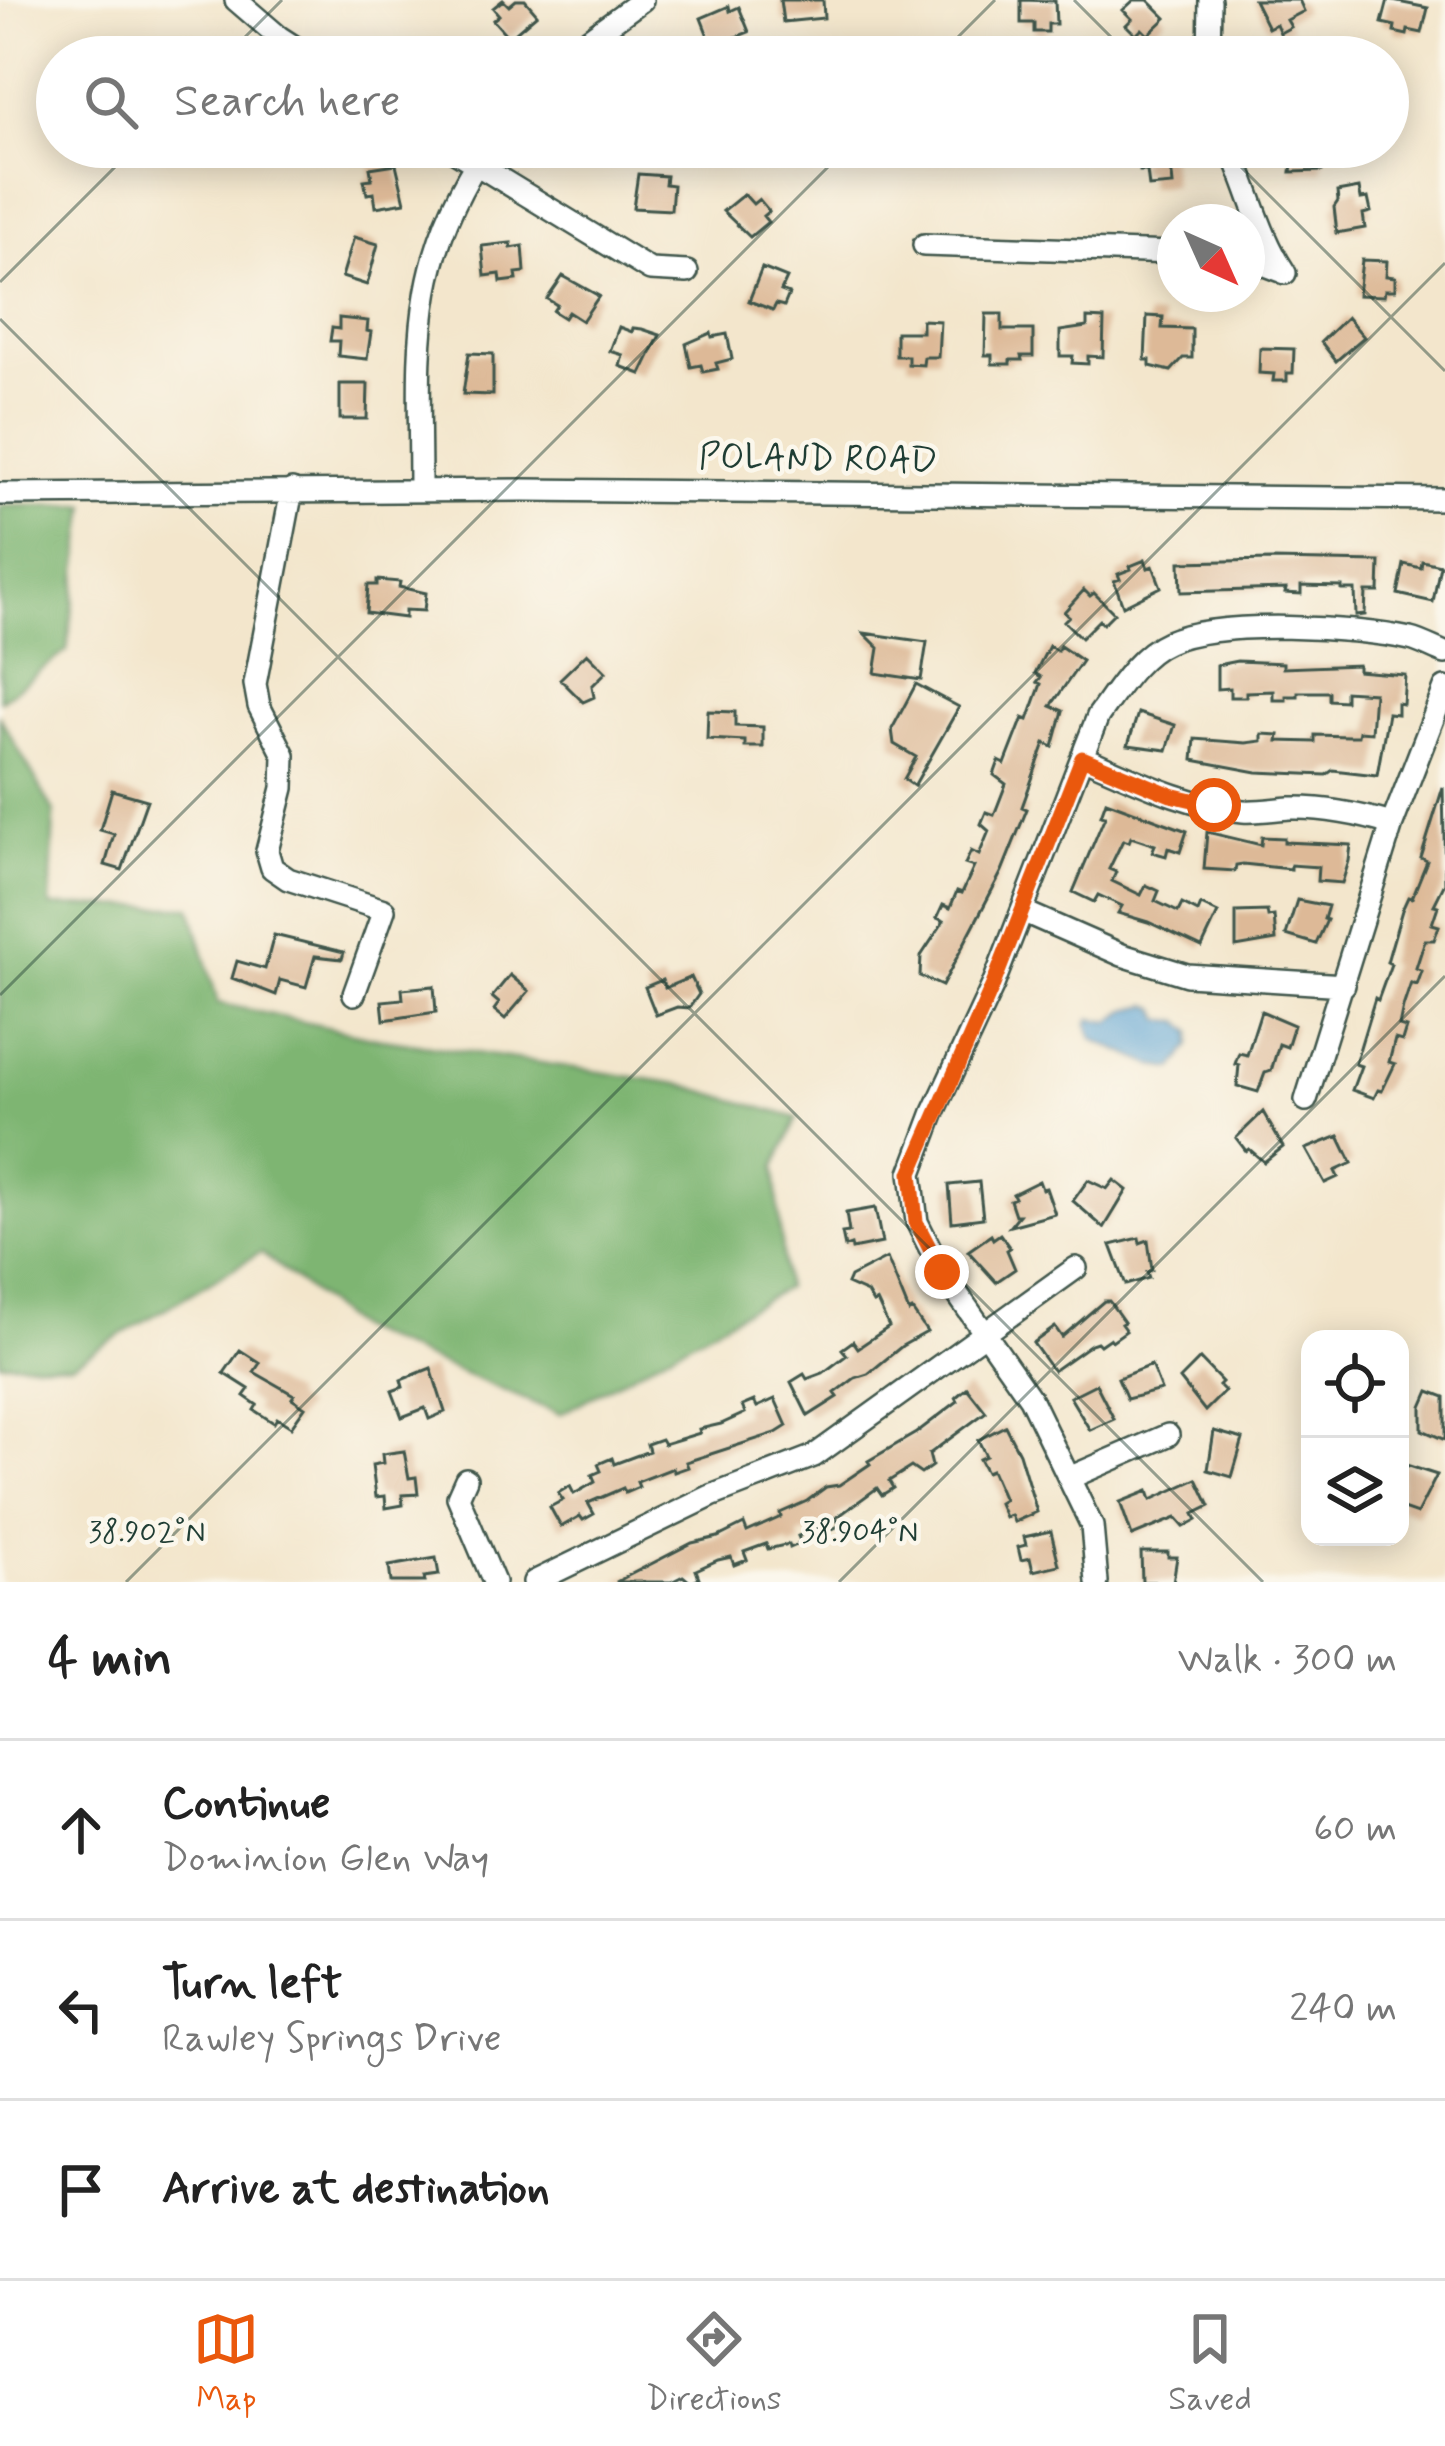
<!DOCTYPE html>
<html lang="en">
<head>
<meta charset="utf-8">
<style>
	body { margin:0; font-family:Mynerve,sans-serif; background:#f2f2f2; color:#222 }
	.controls { position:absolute; right:36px; bottom:36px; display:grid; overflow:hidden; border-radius:24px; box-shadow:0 6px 30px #0003 }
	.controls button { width:108px; height:108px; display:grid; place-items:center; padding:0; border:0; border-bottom:3px solid #e0e0e0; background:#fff; color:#222; font:60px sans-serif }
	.compass { position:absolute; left:1157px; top:204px; width:108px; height:108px; border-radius:50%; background:#fff; box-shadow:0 6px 30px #0003; rotate:135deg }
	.stop { position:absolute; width:36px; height:36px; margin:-27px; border:9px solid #ea580c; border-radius:50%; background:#fff }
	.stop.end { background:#ea580c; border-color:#fff; box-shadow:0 3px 12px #0008 }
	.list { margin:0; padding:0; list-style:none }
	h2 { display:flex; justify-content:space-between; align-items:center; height:156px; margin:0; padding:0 48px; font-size:51px }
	h2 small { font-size:39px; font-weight:400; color:#767676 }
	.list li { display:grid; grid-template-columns:78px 1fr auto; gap:36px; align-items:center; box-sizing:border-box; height:180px; padding:0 48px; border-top:3px solid #e0e0e0 }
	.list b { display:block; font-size:45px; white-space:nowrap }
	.list p { margin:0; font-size:39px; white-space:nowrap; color:#767676 }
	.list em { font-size:39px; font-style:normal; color:#767676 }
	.icon { flex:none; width:66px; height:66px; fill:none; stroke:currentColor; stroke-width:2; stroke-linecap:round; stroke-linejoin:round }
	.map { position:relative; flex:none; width:1445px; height:1582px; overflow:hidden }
	.search { position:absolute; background:#fff; box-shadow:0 6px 30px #0003; left:36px; right:36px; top:36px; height:132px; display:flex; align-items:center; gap:30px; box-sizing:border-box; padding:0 42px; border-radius:66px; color:#767676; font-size:45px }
	.sheet { height:696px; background:#fff }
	nav { display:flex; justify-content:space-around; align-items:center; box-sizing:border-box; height:168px; border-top:3px solid #e0e0e0; background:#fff; font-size:33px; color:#767676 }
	nav a { display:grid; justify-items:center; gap:6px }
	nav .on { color:#ea580c }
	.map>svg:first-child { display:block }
</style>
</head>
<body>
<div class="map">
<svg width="1445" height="1582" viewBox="0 0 1445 1582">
	<rect width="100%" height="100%" fill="#fbf7ec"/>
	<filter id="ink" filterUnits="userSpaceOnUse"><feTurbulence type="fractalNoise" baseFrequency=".00833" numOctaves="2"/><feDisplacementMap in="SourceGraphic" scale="24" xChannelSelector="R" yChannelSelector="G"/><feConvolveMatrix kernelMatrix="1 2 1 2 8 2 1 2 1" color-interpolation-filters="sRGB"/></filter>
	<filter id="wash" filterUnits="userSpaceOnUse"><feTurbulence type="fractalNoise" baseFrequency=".004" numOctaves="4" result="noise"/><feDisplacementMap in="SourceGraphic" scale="48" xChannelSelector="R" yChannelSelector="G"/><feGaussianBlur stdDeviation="2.7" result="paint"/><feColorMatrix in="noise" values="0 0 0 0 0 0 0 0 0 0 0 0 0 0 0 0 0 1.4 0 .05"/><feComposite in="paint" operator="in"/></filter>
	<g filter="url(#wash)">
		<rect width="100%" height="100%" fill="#f3e6cc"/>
		<!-- forest -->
		<path fill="#7eb572" stroke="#4e7953" stroke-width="3" d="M87 505 67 651 0 701V506Z
			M0 717 54 812 50 906 191 907 218 1003 376 1038 679 1084 797 1118 775 1167 785 1288 560 1414 356 1329 261 1252 71 1364 0 1362Z"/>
		<!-- water -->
		<path fill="#5ba2d1" stroke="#3d7082" stroke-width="3" d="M1149 1005 1157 1008 1162 1020 1181 1021 1192 1032 1191 1045 1174 1069 1154 1066 1093 1039 1088 1024 1091 1019 1111 1022 1128 1010Z"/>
		<g id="blocks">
			<!-- building -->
			<path fill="#ddb997" d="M503 0 509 6 516 0H525L537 14 509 38 493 20 499 15 493 8Z
				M780 0H823L824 18 783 22Z
				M1021 0 1055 1 1056 24H1048V32H1034V23H1021Z
				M1134 0H1148L1166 18 1148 35 1142 29 1136 35 1126 25 1132 19 1123 10Z
				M1254 0H1299L1304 11 1287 20 1291 27 1280 33 1276 24 1268 28Z
				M1388 0 1428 8 1422 33 1408 30 1407 35 1394 32 1395 26 1382 23Z
				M729 6 730 11 739 7 749 32 733 38 736 44 722 50 719 43 712 46 701 18Z
				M1144 147H1169L1173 185 1149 187 1147 171H1140L1139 160 1145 159Z
				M1294 147H1326L1322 171 1291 172Z
				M396 164 405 202 376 207 374 193 367 194 364 180 372 179 370 168Z
				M638 174 666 176 665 184 673 185 671 210 633 208Z
				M1359 188 1361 199 1368 198 1371 212 1363 214 1365 228 1337 233 1334 207 1338 201 1337 192Z
				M744 194 753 204 759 199 769 211 763 216 768 222 750 237 723 211Z
				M354 237 378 244 367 285 342 277Z
				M511 243V248L523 246 525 272 516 273 517 280 501 282 500 274 485 276 482 246Z
				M1362 260 1387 261 1386 276 1395 277V290H1385L1384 296 1358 295Z
				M762 268 787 278 781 291 789 294 784 306 776 304 773 310 749 301Z
				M563 276 599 296 582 321 568 312 564 318 553 311 557 305 547 299Z
				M986 314H1002V330H1033V356H1021L1022 360H1010V364H992V355H985Z
				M1147 316 1163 317 1162 328 1192 329V358H1183L1171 371 1150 366V360H1145Z
				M1347 317 1364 337 1336 361 1321 342Z
				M339 318 368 321 367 331 371 332 367 359 338 356 339 341H330L332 328 339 329Z
				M1087 318 1104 319 1103 357 1088 356V364L1072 363 1073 356H1060V331L1087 327Z
				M922 320 940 321 938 357H924L923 365 908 364V356H896V332H922Z
				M619 327 632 332 633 328 642 329 660 335 641 374 620 366 623 355 610 351Z
				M711 333 712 337 727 334 732 359 716 363 718 369 703 372 701 365 691 367 686 344Z
				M1260 348 1294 349 1293 373H1287V381H1273L1274 374 1259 373Z
				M469 353 493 354V395L463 394Z
				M340 384H368L367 419H340Z
				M1145 560 1148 568 1153 566 1161 587 1123 606 1114 581 1120 579 1118 574 1131 569 1130 566Z
				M1272 560 1380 562 1379 592H1366L1365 615 1356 616 1355 590H1342V587L1301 586V594L1285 593 1286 589 1181 592 1180 562Z
				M1422 561 1440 565 1433 602 1398 594 1404 564 1421 568Z
				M377 580 400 582 399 587 426 593 424 611 405 610V618L366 613 368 585H377Z
				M1084 590 1090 596 1094 593 1114 613 1103 624 1099 620 1081 638 1064 621 1069 616 1064 612Z
				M864 633 927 642 921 680 875 673 879 648Z
				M1049 646 1057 651 1060 646 1082 661 1051 706 1063 711 1053 747 1045 743 1022 807 1027 809 1002 871 942 986 920 976 921 956 944 921 937 918 943 905 950 908 957 891 962 893 974 867 965 864 971 851 979 855 989 831 981 824 986 812 994 815 1006 784 994 775 999 761 1005 764 1023 718 1028 720 1041 684 1037 682 1041 677 1035 673Z
				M587 653 606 672 592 686 594 697 583 702 560 679Z
				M1237 661 1283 663V668L1358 665V671L1405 675 1403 704 1397 703V714L1388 713 1377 775 1333 770 1326 775 1257 772 1193 760 1195 739 1246 743 1262 741V734L1279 735 1278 741 1315 742V735L1349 736H1358L1359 731 1371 732 1374 693 1345 691V701L1329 700V692H1298V696H1286V700H1273V691L1246 692V697H1230V688L1217 689V665Z
				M916 684 959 707 914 786 904 779 916 757 894 744 892 729Z
				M708 711 735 712V726L763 727V747H745V741L707 739Z
				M1138 713 1175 725 1167 750 1128 745Z
				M1443 787 1445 883 1434 905 1438 906 1432 924 1439 926 1434 940H1425L1416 968 1422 971 1417 985 1411 983 1403 1007 1399 1026 1406 1028 1402 1041 1395 1039 1389 1062 1395 1064 1382 1091 1378 1090 1374 1098 1352 1090 1361 1066 1355 1064 1375 998 1378 1000 1391 964 1387 962 1402 910 1408 897 1412 898 1427 861 1421 858Z
				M112 790 147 800 122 870 105 865 114 834 100 830Z
				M1106 801 1187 831 1180 852 1168 848 1166 856 1152 852 1155 845 1131 837 1129 842 1123 840 1109 869 1116 872 1112 881 1141 895 1146 885 1159 891 1155 901 1178 912 1182 904 1198 912 1201 905 1218 913 1202 947 1148 922 1118 913 1122 906 1098 895 1094 902 1073 892 1105 816 1101 815Z
				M1207 832 1261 845 1262 837 1284 838V842L1351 845 1349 861 1342 883 1317 881 1318 867 1291 865V869L1243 864 1236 865 1235 871 1204 869Z
				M1297 900 1328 906 1324 919 1327 920 1316 944 1286 935Z
				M1267 911 1268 917 1274 916 1276 940 1236 947V912Z
				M274 935 344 952 342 959 315 956 306 987 280 980 276 995 232 978 237 961 265 969Z
				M510 975 529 991 505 1019 494 1010 499 1003 492 997Z
				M691 977 699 994 689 1008 677 1007 656 1015 645 987 662 980 665 988Z
				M434 986 436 1012 384 1020 382 1001 403 999 402 989Z
				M1261 1011 1294 1025 1287 1047 1279 1044 1271 1071 1265 1073 1258 1092 1237 1086 1239 1065 1235 1064 1239 1053 1247 1055Z
				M1263 1112 1283 1147 1264 1162 1249 1149 1246 1151 1236 1138Z
				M1339 1136 1352 1163 1335 1171 1338 1177 1325 1183 1306 1149Z
				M1088 1180 1107 1189 1114 1180 1127 1190 1104 1228 1073 1201Z
				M1039 1181 1042 1189 1046 1188 1055 1214 1010 1226 1019 1215H1015L1010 1200 1015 1198 1013 1194Z
				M979 1182 983 1218 952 1222 949 1185Z
				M875 1208 882 1243 852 1249 851 1245 845 1247 842 1233 849 1232 846 1213Z
				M1000 1234 1010 1248 1007 1250 1015 1269 996 1282 968 1251 991 1235 993 1239Z
				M1139 1238 1140 1243 1148 1240 1152 1270 1147 1272 1149 1278 1126 1285 1111 1245Z
				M887 1258 909 1312 912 1310 927 1332 902 1346 868 1374 855 1378 835 1393 838 1397 808 1416 791 1382 804 1374 807 1379 823 1373 847 1355 842 1349 853 1341 858 1348 889 1327 877 1301 873 1303 867 1293 847 1284 850 1277Z
				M1104 1301H1109L1124 1322 1121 1324 1126 1331 1112 1341 1110 1338 1100 1345 1097 1342 1091 1344 1053 1371 1033 1343 1055 1327 1062 1337Z
				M240 1350 260 1363 254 1372 294 1395 292 1398 305 1407 291 1427 277 1418 274 1423 254 1410 257 1405 244 1396 249 1389 224 1373Z
				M1200 1359 1222 1382 1219 1385 1225 1391 1205 1411 1180 1379Z
				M1151 1365 1161 1390 1127 1399 1118 1378Z
				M431 1368 445 1412 429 1419 425 1408 402 1417 392 1391 403 1387 401 1380Z
				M1096 1384 1114 1419 1090 1430 1070 1397Z
				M967 1388 986 1412 929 1454 932 1466 921 1474 911 1467 889 1481 893 1488 882 1495 877 1488 836 1518 840 1525 827 1532 823 1526 798 1536 801 1543 790 1548 789 1544 768 1549 766 1544 744 1552 747 1560 734 1565 731 1557 718 1560 696 1570 699 1578 690 1582 683 1576 671 1582H616L692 1543 718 1537 744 1524 747 1532 781 1517 780 1513 807 1501 826 1487 839 1485 870 1464 868 1461 916 1433 958 1401 956 1397Z
				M1429 1391 1445 1397V1440L1422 1430V1407Z
				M775 1399 787 1426 776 1433 686 1462 688 1467 674 1472 673 1468 637 1482 639 1487 625 1493 623 1488 588 1503 594 1514 583 1520 580 1516 561 1527 550 1507 563 1500 558 1493 570 1486 574 1494 595 1482 592 1475 601 1471 598 1464 612 1458 614 1464 649 1451 647 1444 661 1439 664 1444 700 1433 699 1429 721 1424 745 1413 742 1406 754 1401 757 1407Z
				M1005 1426 1019 1453 1037 1512 1014 1522 1011 1515 1005 1517 999 1503 1004 1500 991 1470 986 1472 979 1459 986 1456 978 1440Z
				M1214 1431 1243 1439 1232 1477 1208 1470Z
				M404 1451 409 1478 416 1477 418 1494 402 1495 403 1505 386 1508 385 1496 376 1497 372 1465 383 1463 382 1454Z
				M1403 1464 1437 1475 1417 1514 1400 1508Z
				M1197 1479 1210 1506 1194 1514 1197 1520 1184 1527 1176 1518 1132 1536 1120 1502 1148 1491 1151 1500Z
				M1051 1531 1059 1565 1033 1571 1030 1558 1021 1560 1018 1547 1026 1545 1024 1537Z
				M1141 1552H1168V1557H1177L1173 1582H1142Z
				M436 1558 439 1575 424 1577 425 1582H391L389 1566Z"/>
		</g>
	</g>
	<g filter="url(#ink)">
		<use href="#blocks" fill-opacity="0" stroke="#3f564b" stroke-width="3"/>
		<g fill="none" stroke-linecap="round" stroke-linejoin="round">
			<defs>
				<path id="minor" d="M236 0 279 37 310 57
					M564 57 642 0
					M1209 57 1210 0
					M448 147 650 270 687 272
					M1230 147C1250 189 1259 235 1285 273
					M924 245 1175 253
					M1247 258 1284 272
					M292 490 255 684 259 706 284 755 283 788 267 851 272 868 288 879 384 910 354 994
					M420 490C420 355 407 265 487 147
					M0 494 523 490 1445 499
					M1082 757C1134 779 1186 806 1243 811 1258 812 1275 809 1290 808 1325 807 1358 814 1392 824
					M1022 911 1122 955 1187 975 1344 985
					M1306 1100 1392 824 1445 688
					M1069 1478 1168 1435
					M466 1479 458 1497 494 1582
					M534 1582 711 1496 814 1456 1076 1268
					M1097 1582 1092 1526 1030 1398 942 1272 917 1222 911 1173 934 1112 993 985 1098 716C1117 690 1138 655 1168 642 1220 619 1355 627 1410 639 1422 642 1434 649 1445 653"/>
			</defs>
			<!-- minor casing -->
			<use href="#minor" stroke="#3f564b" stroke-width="26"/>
			<!-- minor -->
			<use href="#minor" stroke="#fff" stroke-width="21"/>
		</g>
	</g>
	<g fill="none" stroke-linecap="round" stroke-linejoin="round" filter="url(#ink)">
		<!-- route -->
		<path stroke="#ea580c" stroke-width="15" d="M942 1272 916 1222 911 1173 993 985 1082 758 1171 795 1214 805"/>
	</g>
	<!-- ticks -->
	<path fill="none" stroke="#1f3d34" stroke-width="3" stroke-opacity="0.45" d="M1074 0 1131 57M225 57 282 0M938 57 995 0M1221 147 1445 371M0 282 135 147M0 319 1263 1582M0 995 848 147M126 1582 1445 263M839 1582 1445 976"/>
	<g text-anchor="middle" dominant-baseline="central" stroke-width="9" stroke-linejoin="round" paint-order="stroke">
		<!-- street labels -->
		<g font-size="36" fill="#1f3d34" stroke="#fbf7ec">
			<text transform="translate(818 460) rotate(1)">POLAND ROAD</text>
		</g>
	</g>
	<g font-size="30" text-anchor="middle" fill="#1f3d34" stroke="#fbf7ec" stroke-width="9" stroke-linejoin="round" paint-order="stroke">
		<text x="860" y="1541">38.904°N</text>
		<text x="147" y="1541">38.902°N</text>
	</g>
</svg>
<div class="controls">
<button><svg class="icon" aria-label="locate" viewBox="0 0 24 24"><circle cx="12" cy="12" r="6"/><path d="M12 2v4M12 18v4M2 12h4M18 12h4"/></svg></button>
<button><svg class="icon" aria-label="layers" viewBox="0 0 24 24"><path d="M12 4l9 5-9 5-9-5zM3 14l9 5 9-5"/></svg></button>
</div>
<svg class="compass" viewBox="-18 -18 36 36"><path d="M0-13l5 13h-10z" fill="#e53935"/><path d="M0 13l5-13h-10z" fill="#767676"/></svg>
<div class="stop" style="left:1214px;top:805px"></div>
<div class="stop end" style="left:942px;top:1272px"></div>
<div class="search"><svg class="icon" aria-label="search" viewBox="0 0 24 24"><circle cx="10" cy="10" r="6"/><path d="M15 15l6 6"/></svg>Search here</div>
</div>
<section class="sheet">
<h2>4 min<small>Walk · 300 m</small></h2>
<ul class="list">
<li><svg class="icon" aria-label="ahead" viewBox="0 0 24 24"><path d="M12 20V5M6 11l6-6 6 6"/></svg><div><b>Continue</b><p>Dominion Glen Way</p></div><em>60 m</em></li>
<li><svg class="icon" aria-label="left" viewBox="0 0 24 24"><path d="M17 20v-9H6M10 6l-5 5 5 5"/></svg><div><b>Turn left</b><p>Rawley Springs Drive</p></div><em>240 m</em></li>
<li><svg class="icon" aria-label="arrive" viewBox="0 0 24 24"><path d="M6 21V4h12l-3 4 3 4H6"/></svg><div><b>Arrive at destination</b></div></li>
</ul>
</section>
<nav>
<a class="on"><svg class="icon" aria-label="map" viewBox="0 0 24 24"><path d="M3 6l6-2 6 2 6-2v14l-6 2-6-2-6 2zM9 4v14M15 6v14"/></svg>Map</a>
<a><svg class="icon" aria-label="directions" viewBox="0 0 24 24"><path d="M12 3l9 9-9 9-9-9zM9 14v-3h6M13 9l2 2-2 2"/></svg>Directions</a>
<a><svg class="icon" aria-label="saved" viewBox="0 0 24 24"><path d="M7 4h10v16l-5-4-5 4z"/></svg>Saved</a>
</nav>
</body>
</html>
